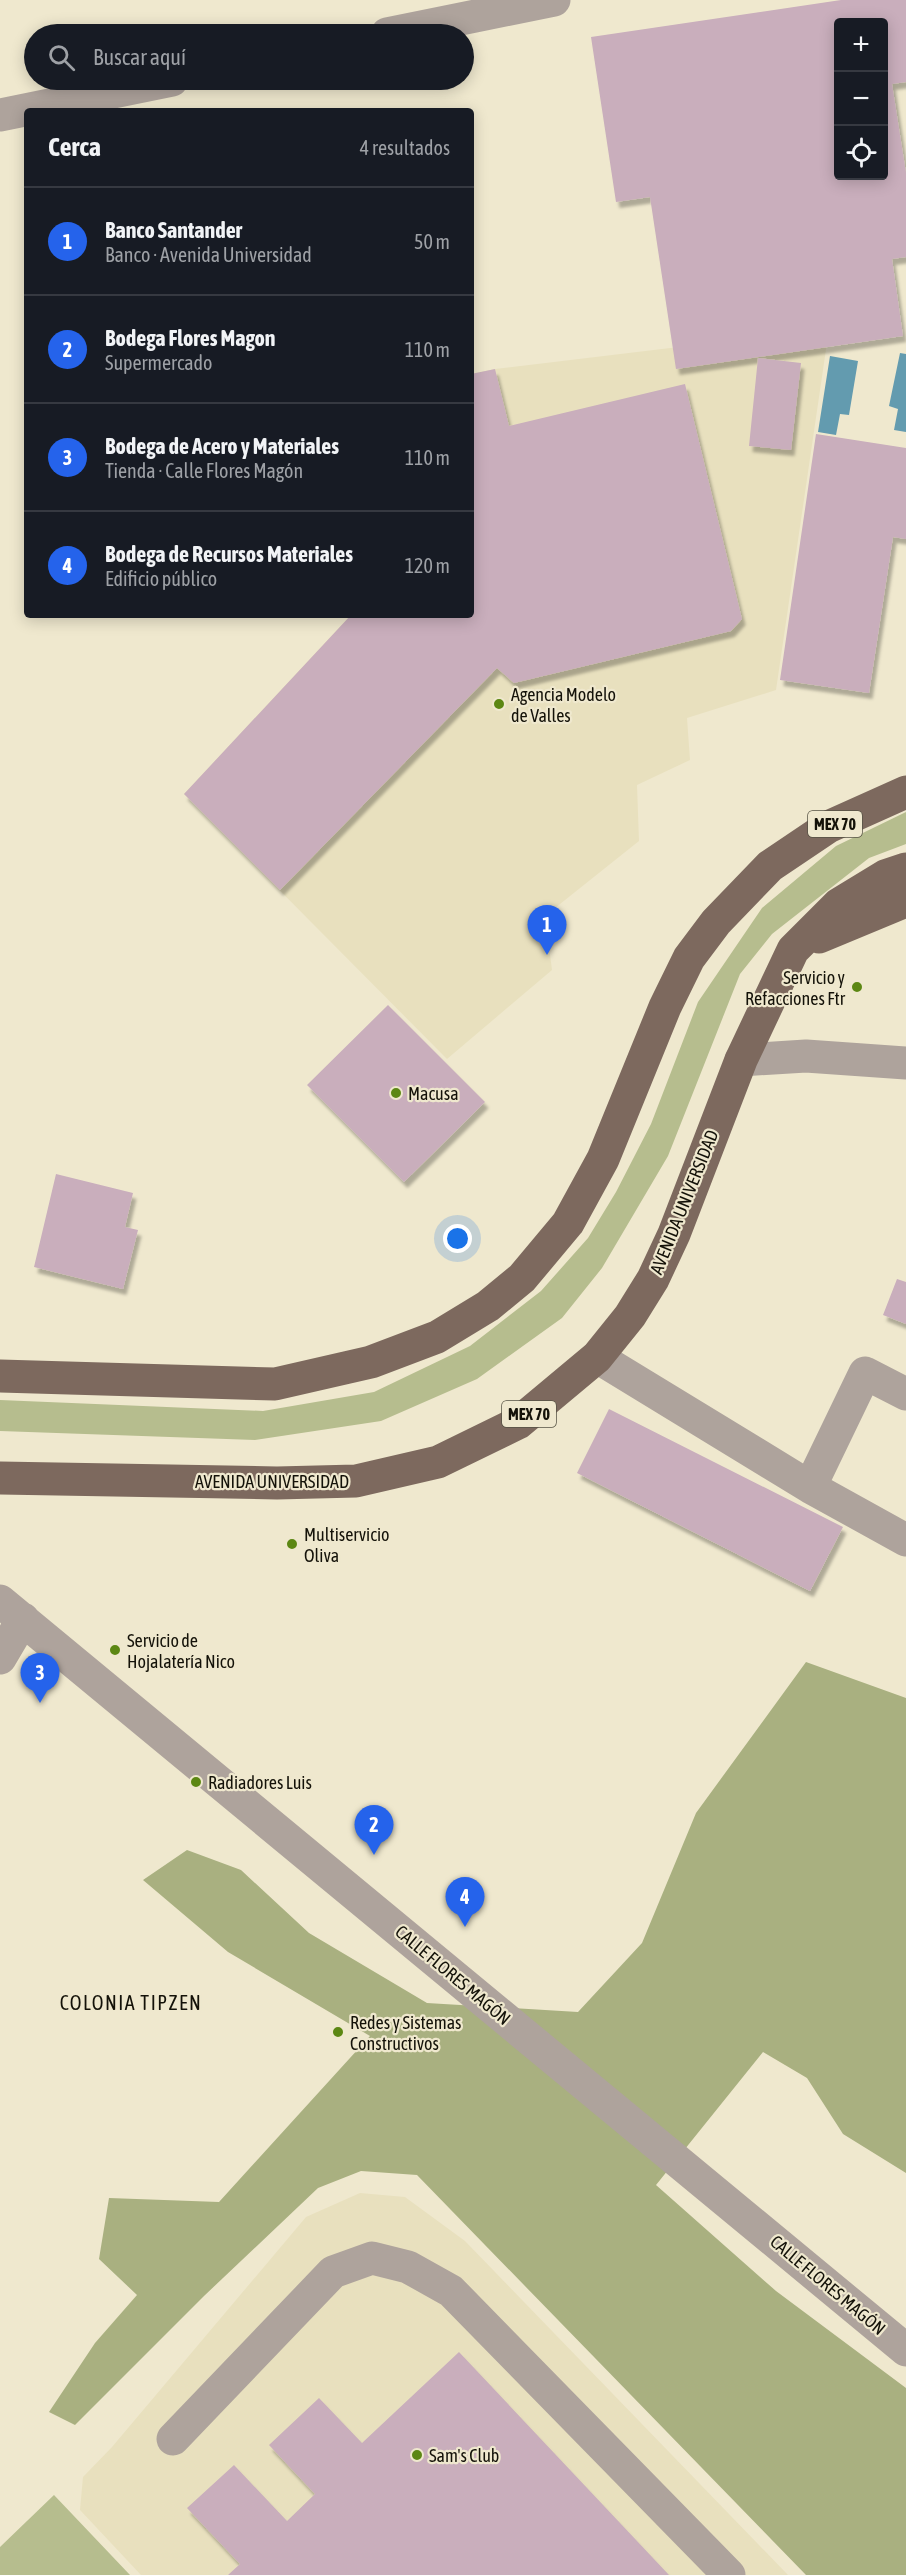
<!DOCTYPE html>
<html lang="es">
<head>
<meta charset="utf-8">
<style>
	body { margin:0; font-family:"Asap Condensed",sans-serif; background:#242831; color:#f1f3f6 }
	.controls { position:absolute; right:18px; top:18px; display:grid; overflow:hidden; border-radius:6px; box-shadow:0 3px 15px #0003 }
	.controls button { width:54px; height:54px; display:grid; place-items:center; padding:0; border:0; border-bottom:2px solid #363941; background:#171b24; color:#f1f3f6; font:30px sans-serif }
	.you { position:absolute; left:458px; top:1239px; width:21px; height:21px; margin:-15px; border:4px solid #fff; border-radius:50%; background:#1a73e8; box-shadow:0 0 0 9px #1a73e833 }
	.badge { display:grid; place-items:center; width:39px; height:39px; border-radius:50%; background:#2563eb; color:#fff; font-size:20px; font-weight:700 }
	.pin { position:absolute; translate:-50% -50px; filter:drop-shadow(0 2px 3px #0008) }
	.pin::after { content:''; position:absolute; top:32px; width:21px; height:18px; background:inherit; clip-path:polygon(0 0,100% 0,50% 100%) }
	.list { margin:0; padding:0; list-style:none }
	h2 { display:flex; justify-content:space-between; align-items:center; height:78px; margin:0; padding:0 24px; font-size:26px }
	h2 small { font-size:20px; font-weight:400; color:#9ea1a6 }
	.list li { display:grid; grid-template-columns:39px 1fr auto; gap:18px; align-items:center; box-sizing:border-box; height:108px; padding:0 24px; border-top:2px solid #363941 }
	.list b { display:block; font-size:22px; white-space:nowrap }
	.list p { margin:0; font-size:20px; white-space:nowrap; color:#9ea1a6 }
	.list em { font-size:20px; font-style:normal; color:#9ea1a6 }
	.icon { flex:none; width:33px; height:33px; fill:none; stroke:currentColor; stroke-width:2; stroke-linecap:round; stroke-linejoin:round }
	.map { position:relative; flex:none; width:906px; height:2575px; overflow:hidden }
	.search { position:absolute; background:#171b24; box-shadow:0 3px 15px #0003; left:24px; top:24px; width:450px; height:66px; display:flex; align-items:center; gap:15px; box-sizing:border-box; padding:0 21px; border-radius:33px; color:#9ea1a6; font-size:22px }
	.panel { position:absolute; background:#171b24; box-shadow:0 3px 15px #0003; left:24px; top:108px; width:450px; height:510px; border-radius:6px }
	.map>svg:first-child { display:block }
</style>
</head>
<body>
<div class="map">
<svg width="906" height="2575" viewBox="0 0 906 2575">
	<defs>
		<filter id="shadow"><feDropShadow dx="3.5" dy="6" stdDeviation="1.5" flood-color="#0004"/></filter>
	</defs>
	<rect width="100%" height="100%" fill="#efe8ce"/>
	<!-- built -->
	<path fill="#e8e0be" d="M829 329 776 690 687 718 690 760 637 785 639 841 545 916 552 970 447 1059 184 794 351 615H471V374L495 369Z
		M360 2193 405 2197 465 2241 788 2575H141L80 2510 83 2477 112 2447 306 2217Z"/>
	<!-- green -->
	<path fill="#b6bd8e" d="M906 812V844L869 858 772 934 740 974 668 1156 602 1268 562 1318 477 1379 381 1421 255 1440 0 1431V1400L263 1411 374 1392 470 1346 541 1291 588 1238 616 1192 651 1124 698 1002 762 908 836 846Z
		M54 2495 130 2575H0V2547Z"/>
	<!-- forest -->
	<path fill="#a9b080" d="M806 1662 906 1698V2173L843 2134 807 2078 763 2052 656 2185 776 2291 906 2388V2575H806L417 2175 361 2171 318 2188 204 2296 75 2425 49 2412 95 2343 137 2295 99 2259 109 2198 219 2202 370 2036 228 1952 143 1880 187 1850 241 1870 309 1933 427 2003 578 2012 642 1943 696 1813Z"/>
	<!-- water -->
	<path fill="#639baf" d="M900 353 906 354V432L894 430 898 409 889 406Z
		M830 356 858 361 849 415 840 414 836 435 818 432Z"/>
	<!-- building -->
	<path fill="#c9aebc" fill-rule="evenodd" filter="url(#shadow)" d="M841 0H906V82L892 84 906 173V257L892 259 903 336 676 369 650 197 616 202 591 37ZM838 22H884V176H838Z
		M758 358 801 363 791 450 749 446Z
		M495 369 509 426 685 384 742 619 731 631 514 683 497 668 280 890 184 794 351 615H471V374Z
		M816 434 906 448V539L893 537 869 693 780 680Z
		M388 1005 485 1102 404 1182 307 1085Z
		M56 1174 133 1193 125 1227 138 1230 123 1289 34 1267Z
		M897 1279 906 1282V1324L883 1315Z
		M609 1409 843 1527 810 1591 577 1473Z
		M459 2352 669 2575H228L240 2564 187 2508 234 2465 287 2521 315 2494 269 2445 319 2398 362 2443Z"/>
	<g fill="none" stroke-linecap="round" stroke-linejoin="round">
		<!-- minor -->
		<path stroke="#aea39c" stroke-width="33" d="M387 34 554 0
			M0 115 172 80
			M741 1060 806 1056 906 1063
			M597 1357 810 1487 906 1540
			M810 1487 865 1373 906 1394
			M0 1601 906 2350
			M0 1658 23 1619
			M173 2439 333 2272 372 2258 408 2267 451 2291 729 2575"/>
		<!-- major -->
		<path stroke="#7d695e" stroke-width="33" d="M819 937 906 901
			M0 1376 275 1384 371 1362 437 1337 488 1306 522 1278 568 1223 603 1159 665 1007 689 958 716 922 770 866 828 827 906 792
			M0 1478 277 1483 356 1481 438 1462 518 1423 597 1357 630 1316 653 1279 674 1234 741 1060 793 950 839 904 885 876 906 869"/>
	</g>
	<!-- markers -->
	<g fill="#5c8713" stroke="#efe8ce" stroke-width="2">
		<circle cx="499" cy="704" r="6"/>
		<circle cx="857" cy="987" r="6"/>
		<circle cx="396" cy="1093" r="6"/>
		<circle cx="292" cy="1544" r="6"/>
		<circle cx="115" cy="1650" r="6"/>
		<circle cx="196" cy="1782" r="6"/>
		<circle cx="338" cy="2032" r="6"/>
		<circle cx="417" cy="2455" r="6"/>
	</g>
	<g text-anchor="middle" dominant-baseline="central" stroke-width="4.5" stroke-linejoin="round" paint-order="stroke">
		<!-- shield labels -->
		<g fill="#efe8ce" stroke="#565244" stroke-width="1.5">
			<rect x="808" y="811" width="54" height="26" rx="4.5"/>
			<rect x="502" y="1401" width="54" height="26" rx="4.5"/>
		</g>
		<g font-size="16" font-weight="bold" fill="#141209">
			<text x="835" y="824">MEX 70</text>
			<text x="529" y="1414">MEX 70</text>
		</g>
		<!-- poi labels -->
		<g font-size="18" fill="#141209" stroke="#efe8ce" text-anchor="start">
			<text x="511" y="694">Agencia Modelo<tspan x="511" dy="21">de Valles</tspan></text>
			<text x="845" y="977" text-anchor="end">Servicio y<tspan x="845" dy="21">Refacciones Ftr</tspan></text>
			<text x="408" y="1093">Macusa</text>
			<text x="304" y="1534">Multiservicio<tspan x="304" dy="21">Oliva</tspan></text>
			<text x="127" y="1640">Servicio de<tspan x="127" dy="21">Hojalatería Nico</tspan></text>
			<text x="208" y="1782">Radiadores Luis</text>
			<text x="350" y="2022">Redes y Sistemas<tspan x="350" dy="21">Constructivos</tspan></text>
			<text x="429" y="2455">Sam's Club</text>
		</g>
		<!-- street labels -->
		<g font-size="18" fill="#141209" stroke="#efe8ce">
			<text transform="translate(684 1202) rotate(-68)">AVENIDA UNIVERSIDAD</text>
			<text x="272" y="1481">AVENIDA UNIVERSIDAD</text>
			<text transform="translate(453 1975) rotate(40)">CALLE FLORES MAGÓN</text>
			<text transform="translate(828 2285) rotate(40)">CALLE FLORES MAGÓN</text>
		</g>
		<!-- neighbourhood labels -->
		<g font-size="20" letter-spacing="1.5" fill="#141209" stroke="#efe8ce">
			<text x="131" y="2002">COLONIA TIPZEN</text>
		</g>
	</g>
</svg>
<div class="controls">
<button>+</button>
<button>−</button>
<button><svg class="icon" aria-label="locate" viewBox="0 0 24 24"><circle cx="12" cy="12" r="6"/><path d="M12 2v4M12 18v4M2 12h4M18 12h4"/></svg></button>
</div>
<div class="you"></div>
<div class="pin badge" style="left:547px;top:955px">1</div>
<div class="pin badge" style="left:374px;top:1855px">2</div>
<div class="pin badge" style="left:40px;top:1703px">3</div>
<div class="pin badge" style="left:465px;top:1927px">4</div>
<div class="search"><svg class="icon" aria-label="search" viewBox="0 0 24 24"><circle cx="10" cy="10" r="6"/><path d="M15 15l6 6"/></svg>Buscar aquí</div>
<section class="panel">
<h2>Cerca<small>4 resultados</small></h2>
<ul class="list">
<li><span class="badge">1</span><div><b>Banco Santander</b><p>Banco · Avenida Universidad</p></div><em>50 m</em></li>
<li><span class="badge">2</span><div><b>Bodega Flores Magon</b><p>Supermercado</p></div><em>110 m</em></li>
<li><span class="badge">3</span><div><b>Bodega de Acero y Materiales</b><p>Tienda · Calle Flores Magón</p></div><em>110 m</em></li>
<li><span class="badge">4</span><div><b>Bodega de Recursos Materiales</b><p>Edificio público</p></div><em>120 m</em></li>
</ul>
</section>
</div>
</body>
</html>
